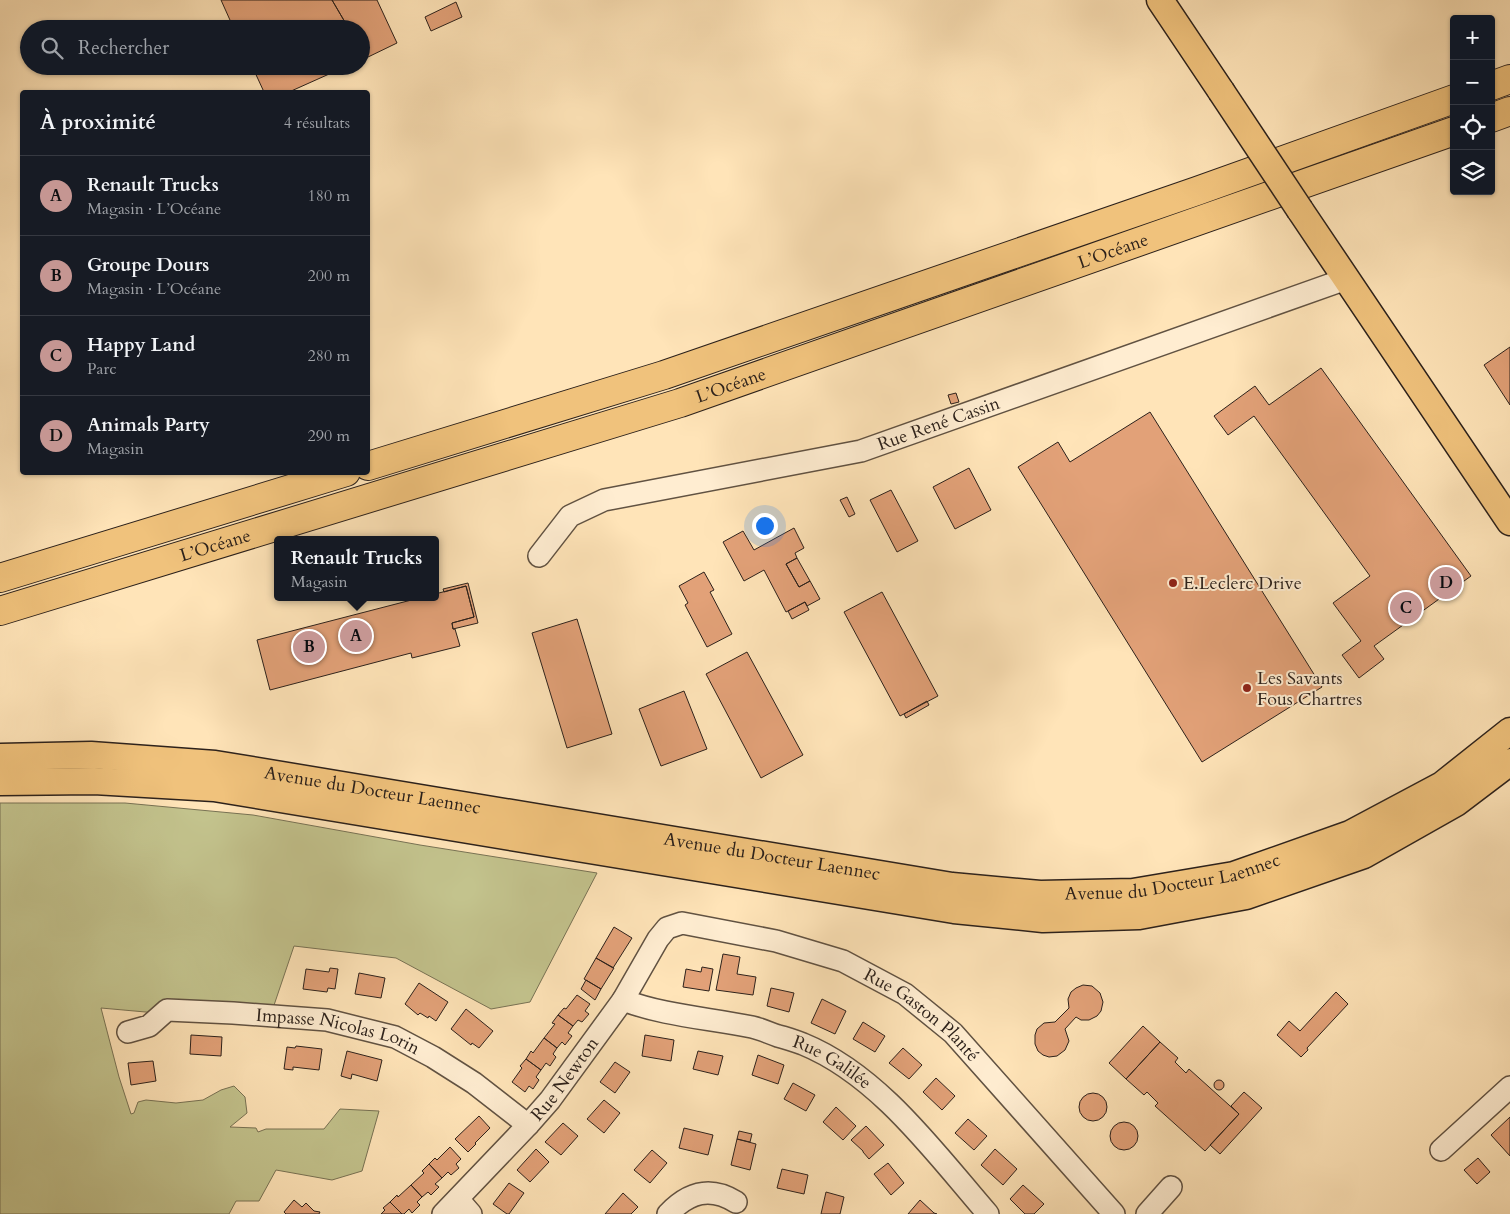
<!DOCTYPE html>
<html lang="fr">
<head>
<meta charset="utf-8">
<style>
	body { margin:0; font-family:Cardo,serif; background:#242831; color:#f1f3f6 }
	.controls { position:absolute; right:15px; top:15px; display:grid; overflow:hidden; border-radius:5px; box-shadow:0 1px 4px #0004 }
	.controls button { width:45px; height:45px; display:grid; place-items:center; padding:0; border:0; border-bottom:1px solid #363941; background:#171b24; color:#f1f3f6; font:25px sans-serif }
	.you { position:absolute; left:764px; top:525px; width:18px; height:18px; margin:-12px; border:4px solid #fff; border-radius:50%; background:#1a73e8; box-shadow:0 0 0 8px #1a73e833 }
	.badge { display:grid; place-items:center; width:32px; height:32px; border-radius:50%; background:#c59692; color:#111; font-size:16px; font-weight:700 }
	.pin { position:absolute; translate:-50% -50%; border:2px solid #fff; box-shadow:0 1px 5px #0006 }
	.popup { position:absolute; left:274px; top:536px; width:165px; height:65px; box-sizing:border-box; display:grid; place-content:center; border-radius:5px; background:#171b24; filter:drop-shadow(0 1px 4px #0005); font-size:16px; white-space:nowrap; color:#9ea1a6 }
	.popup b { font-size:19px; color:#f1f3f6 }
	.popup::after { content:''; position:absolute; left:50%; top:100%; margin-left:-10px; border:10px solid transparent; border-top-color:#171b24 }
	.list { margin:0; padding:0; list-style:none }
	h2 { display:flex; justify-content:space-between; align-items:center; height:65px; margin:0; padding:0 20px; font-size:21px }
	h2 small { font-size:16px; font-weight:400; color:#9ea1a6 }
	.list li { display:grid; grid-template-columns:32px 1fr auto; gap:15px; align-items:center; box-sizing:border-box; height:80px; padding:0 20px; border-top:1px solid #363941 }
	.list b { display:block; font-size:19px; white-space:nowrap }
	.list p { margin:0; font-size:16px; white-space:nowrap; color:#9ea1a6 }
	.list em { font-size:16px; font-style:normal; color:#9ea1a6 }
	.icon { flex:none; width:28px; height:28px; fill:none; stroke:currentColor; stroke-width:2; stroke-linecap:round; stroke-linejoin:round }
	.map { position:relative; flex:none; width:1510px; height:1214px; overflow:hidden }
	.search { position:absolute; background:#171b24; box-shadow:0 1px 4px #0004; left:20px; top:20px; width:350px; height:55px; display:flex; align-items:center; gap:12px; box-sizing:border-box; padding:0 18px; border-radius:28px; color:#9ea1a6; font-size:19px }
	.panel { position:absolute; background:#171b24; box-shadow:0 1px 4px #0004; left:20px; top:90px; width:350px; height:385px; border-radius:5px }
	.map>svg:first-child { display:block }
</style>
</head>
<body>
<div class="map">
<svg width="1510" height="1214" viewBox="0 0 1510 1214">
	<rect width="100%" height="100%" fill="#ffe4b8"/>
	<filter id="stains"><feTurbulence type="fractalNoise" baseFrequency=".004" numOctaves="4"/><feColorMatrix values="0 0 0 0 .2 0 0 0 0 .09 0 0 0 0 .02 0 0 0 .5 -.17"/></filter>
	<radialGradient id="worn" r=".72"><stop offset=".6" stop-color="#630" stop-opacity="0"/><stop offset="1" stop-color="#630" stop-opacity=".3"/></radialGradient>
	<!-- green -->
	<path fill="#c3c38d" stroke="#787254" d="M0 803H125L253 815 420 845 597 873 530 1002 491 1009 396 958 294 946 268 1023 101 1008 119 1077 131 1114 134 1113 138 1102 146 1100 176 1103 203 1100 221 1090 234 1086 245 1097 247 1113 230 1127 256 1128 258 1132 266 1129H324L340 1109 379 1111 362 1171 332 1180 276 1170 259 1201H236L229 1214H0Z"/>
	<!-- building -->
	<path fill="#e2a178" stroke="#2c211b" d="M221 0H332L349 29H234Z
		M332 0H377L397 43 366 58 361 50V29H349Z
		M456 2 462 17 431 31 425 17Z
		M252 66H347L289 92H264Z
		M1510 347V405L1484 365Z
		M1321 368 1471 576 1374 646 1384 659 1359 678 1342 655 1361 641 1333 603 1370 576 1254 416 1228 435 1214 416 1255 386 1269 405Z
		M956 393 959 402 951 404 948 395Z
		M1150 412 1322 687 1202 762 1018 467 1058 442 1070 462Z
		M969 468 991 510 955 529 933 487Z
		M891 490 918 541 897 552 870 500Z
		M847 497 855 514 849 517 840 500Z
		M794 528 804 548 795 553 797 558 786 564 799 587 810 581 820 599 807 606 805 602 786 612 764 570 744 581 723 542 743 531 754 550Z
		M797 558 810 581 799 587 786 564Z
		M704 572 714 590 710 592 732 634 707 647 685 605 688 603 679 586Z
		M468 583 478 623 453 629 452 623 474 617 466 586 444 592 443 589Z
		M466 586 474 617 452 623 453 629H455L460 646 412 658 411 653 270 690 257 640 423 597H435V594Z
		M882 592 938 696 900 716 844 612Z
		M805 602 809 610 792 619 788 611Z
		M577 619 612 734 567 748 532 633Z
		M747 652 803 755 761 778 706 674Z
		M684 691 707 749 661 766 639 709Z
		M927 701 929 705 906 718 904 714Z
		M614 927 632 938 613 968 596 958Z
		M723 954 740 957 737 974 756 977 753 995 716 990Z
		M596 958 614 968 601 989 584 979Z
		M702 967 713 969 709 991 683 987 686 969 701 972Z
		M330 968 338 969 335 989 328 988 327 992 303 989 306 969 329 972Z
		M359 973 385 978 381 998 355 994Z
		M586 980 601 989 595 1000 581 989Z
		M419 983 448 1002 436 1021 429 1016 428 1018 420 1013 418 1015 405 1004Z
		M1083 985 1092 986 1100 993 1103 1002 1101 1011 1097 1016 1089 1020H1081L1076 1017 1065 1029 1069 1041 1065 1050 1057 1056 1049 1057 1043 1055 1038 1051 1035 1044V1035L1037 1029 1044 1023 1055 1022 1069 1008 1068 999 1071 992 1076 988Z
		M771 988 794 993 789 1012 767 1006Z
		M1336 992 1348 1004 1307 1048 1308 1050 1301 1057 1277 1035 1289 1021 1300 1031Z
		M577 995 590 1004 585 1011 589 1014 582 1022 578 1020 573 1026 558 1015 564 1008 566 1009Z
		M822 999 846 1011 835 1034 811 1023Z
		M466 1009 493 1031 479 1048 472 1043 471 1045 451 1029Z
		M558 1015 573 1026 568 1033 572 1036 565 1045 562 1042 557 1048 544 1038 555 1024 552 1023Z
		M863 1022 885 1036 875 1052 853 1039Z
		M1143 1026 1160 1042 1126 1079 1109 1063Z
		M191 1035 222 1037 221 1056 190 1054Z
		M645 1035 674 1040 671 1061 642 1056Z
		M544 1038 557 1048 553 1054 556 1057 550 1066 546 1063 541 1070 526 1059 531 1051 533 1053Z
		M1160 1042 1178 1058 1175 1062 1186 1073 1189 1069 1239 1114 1205 1151 1155 1106 1158 1103 1147 1092 1144 1095 1126 1079Z
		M296 1046 322 1049 319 1070 293 1067V1070L284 1069 287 1047 295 1048Z
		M903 1048 922 1065 909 1079 889 1063Z
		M347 1051 382 1060 377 1081 352 1074 351 1079 341 1076Z
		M698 1051 723 1056 718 1075 693 1069Z
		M758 1055 784 1065 778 1084 752 1075Z
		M526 1059 541 1070 536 1077 539 1080 533 1089 529 1086 525 1092 512 1082 522 1068 520 1066Z
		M153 1061 156 1081 131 1085 128 1063Z
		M615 1062 630 1072 615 1093 600 1082Z
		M936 1078 955 1096 942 1110 923 1092Z
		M1214 1085a5 5 0 1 1 10 0a5 5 0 1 1-10 0Z
		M793 1083 815 1095 806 1111 784 1099Z
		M1244 1092 1262 1108 1220 1154 1210 1145 1239 1114 1231 1106Z
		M1079 1107a14 14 0 1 1 28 0a14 14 0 1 1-28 0Z
		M604 1100 620 1113 604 1133 587 1119Z
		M836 1107 856 1126 843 1140 823 1122Z
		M479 1116 490 1128 475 1143 476 1144 468 1152 455 1139Z
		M1510 1117V1156L1491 1135Z
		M968 1119 987 1136 974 1150 955 1133Z
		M1110 1136a14 14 0 1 1 28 0a14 14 0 1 1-28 0Z
		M563 1123 578 1136 561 1155 545 1142Z
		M866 1126 884 1145 869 1159 863 1152V1151L851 1140Z
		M684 1128 713 1135 708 1155 679 1148Z
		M739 1131 752 1134 750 1142 737 1139Z
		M737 1139 756 1144 750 1170 731 1165Z
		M450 1147 461 1159 456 1164 459 1168 451 1175 448 1172 442 1178 429 1164 435 1158 437 1160Z
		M536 1149 549 1162 530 1182 517 1170Z
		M995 1149 1017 1169 1003 1185 981 1165Z
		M652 1150 667 1163 650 1183 634 1170Z
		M1478 1158 1490 1172 1477 1184 1464 1170Z
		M888 1163 904 1183 891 1195 874 1174Z
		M429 1164 442 1178 435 1184 439 1187 431 1195 428 1192 422 1197 411 1185 424 1173 422 1171Z
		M782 1169 808 1175 804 1194 777 1188Z
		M509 1183 524 1193 509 1214H507L493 1204Z
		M411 1185 422 1197 417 1202 420 1205 412 1213 409 1209 404 1214H402L390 1202 397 1195 398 1197Z
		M1023 1185 1044 1204 1034 1214H1025L1010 1199Z
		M826 1192 844 1197 840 1214H821Z
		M623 1193 638 1207 631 1214H605Z
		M294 1200 302 1207 306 1203 314 1211 320 1212 319 1214H286L284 1212Z
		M920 1200 934 1213 937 1214H908Z
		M390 1202 402 1214H381L385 1210 383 1208Z"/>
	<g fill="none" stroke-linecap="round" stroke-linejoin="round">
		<defs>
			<g id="minor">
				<path id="s1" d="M539 556 570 516 604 500 861 451 1346 279"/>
				<path id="s2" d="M623 1000C665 1016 709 1018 752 1027 761 1029 769 1033 778 1036 786 1038 795 1041 803 1044 879 1075 935 1153 988 1214"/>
				<path id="s3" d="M128 1032 149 1026 167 1010 233 1013 327 1020 395 1037 433 1057 474 1083 528 1125"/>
				<path d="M1441 1150 1510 1087"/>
				<path d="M458 1199 471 1214"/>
				<path id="s4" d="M443 1214 528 1125 550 1100 623 1000 658 939 667 928 682 923 776 941 843 961 905 994 953 1033 1114 1214"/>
				<path d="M668 1214C689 1192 710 1186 736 1202"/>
				<path d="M1147 1214 1171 1187"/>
			</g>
			<g id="major">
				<path d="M1160 0 1221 91"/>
				<path d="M1300 210 1510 522"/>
				<path id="s5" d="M0 757 91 755 215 764 952 886 1040 894 1133 892 1234 875 1350 834 1442 785 1510 731"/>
				<path d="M0 782 94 781 214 788 954 910 1043 919 1139 916 1246 896 1364 855 1456 803 1510 762"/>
			</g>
			<g id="highway">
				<path d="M1491 86 1510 79"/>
				<path d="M1491 118 1510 111"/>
				<path d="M368 466 664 375 1197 191 1454 99"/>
				<path d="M0 578 346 472"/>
				<path id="s6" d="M0 611 680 403 1454 131"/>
			</g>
		</defs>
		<!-- minor casing -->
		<use href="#minor" stroke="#615242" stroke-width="24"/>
		<!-- major casing -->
		<use href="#major" stroke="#2c211b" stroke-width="29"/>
		<!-- highway casing -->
		<use href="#highway" stroke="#2c211b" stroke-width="30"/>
		<!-- minor -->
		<use href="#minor" stroke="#ffedd1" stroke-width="21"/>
		<!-- major -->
		<use href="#major" stroke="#f0c27c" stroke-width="26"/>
		<!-- highway -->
		<use href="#highway" stroke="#f0c27c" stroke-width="28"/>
		<defs>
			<path id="major-bridge" d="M1221 91 1300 210"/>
		</defs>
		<!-- major-bridge casing -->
		<use href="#major-bridge" stroke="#2c211b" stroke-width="29" stroke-linecap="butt"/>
		<!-- major-bridge -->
		<use href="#major-bridge" stroke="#f0c27c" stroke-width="26"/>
	</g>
	<!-- markers -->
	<g fill="#8f2418" stroke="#ffedd1" stroke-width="2">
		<circle cx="1173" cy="583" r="5"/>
		<circle cx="1247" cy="688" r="5"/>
	</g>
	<g text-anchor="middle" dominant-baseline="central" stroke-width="4" stroke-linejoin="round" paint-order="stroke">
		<!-- street labels -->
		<g font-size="18" fill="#2c211b" stroke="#ffedd1">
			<text stroke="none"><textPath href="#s6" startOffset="1170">L’Océane</textPath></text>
			<text stroke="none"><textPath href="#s6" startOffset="765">L’Océane</textPath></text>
			<text stroke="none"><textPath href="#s1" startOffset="432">Rue René Cassin</textPath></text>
			<text stroke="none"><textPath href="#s6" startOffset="225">L’Océane</textPath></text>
			<text stroke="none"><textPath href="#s5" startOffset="375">Avenue du Docteur Laennec</textPath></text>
			<text stroke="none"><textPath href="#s5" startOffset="780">Avenue du Docteur Laennec</textPath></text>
			<text stroke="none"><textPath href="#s5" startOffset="1185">Avenue du Docteur Laennec</textPath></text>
			<text stroke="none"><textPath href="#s4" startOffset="642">Rue Gaston Planté</textPath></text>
			<text stroke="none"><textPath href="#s3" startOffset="219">Impasse Nicolas Lorin</textPath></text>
			<text stroke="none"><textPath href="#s2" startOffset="220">Rue Galilée</textPath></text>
			<text stroke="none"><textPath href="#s4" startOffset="182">Rue Newton</textPath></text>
		</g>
		<!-- poi labels -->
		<g font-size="18" fill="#2c211b" stroke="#ffedd1" text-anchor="start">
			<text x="1183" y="583">E.Leclerc Drive</text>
			<text x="1257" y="678">Les Savants<tspan x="1257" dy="21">Fous Chartres</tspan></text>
		</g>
	</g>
	<rect width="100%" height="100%" filter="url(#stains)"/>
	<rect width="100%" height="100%" fill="url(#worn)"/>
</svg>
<div class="controls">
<button>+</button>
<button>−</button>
<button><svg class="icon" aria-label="locate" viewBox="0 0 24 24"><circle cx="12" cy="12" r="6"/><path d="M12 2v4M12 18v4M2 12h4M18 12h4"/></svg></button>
<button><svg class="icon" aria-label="layers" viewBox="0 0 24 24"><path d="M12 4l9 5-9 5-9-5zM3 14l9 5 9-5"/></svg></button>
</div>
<div class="you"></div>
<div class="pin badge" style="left:356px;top:636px">A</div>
<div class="popup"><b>Renault Trucks</b>Magasin</div>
<div class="pin badge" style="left:309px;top:647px">B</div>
<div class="pin badge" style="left:1406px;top:608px">C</div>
<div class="pin badge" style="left:1446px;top:583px">D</div>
<div class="search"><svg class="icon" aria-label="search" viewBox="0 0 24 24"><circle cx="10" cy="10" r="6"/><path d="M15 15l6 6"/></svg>Rechercher</div>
<section class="panel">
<h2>À proximité<small>4 résultats</small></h2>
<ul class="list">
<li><span class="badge">A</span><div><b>Renault Trucks</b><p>Magasin · L’Océane</p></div><em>180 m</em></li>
<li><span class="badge">B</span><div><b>Groupe Dours</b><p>Magasin · L’Océane</p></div><em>200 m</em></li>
<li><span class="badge">C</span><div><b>Happy Land</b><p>Parc</p></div><em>280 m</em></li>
<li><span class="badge">D</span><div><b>Animals Party</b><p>Magasin</p></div><em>290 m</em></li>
</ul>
</section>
</div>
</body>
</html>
